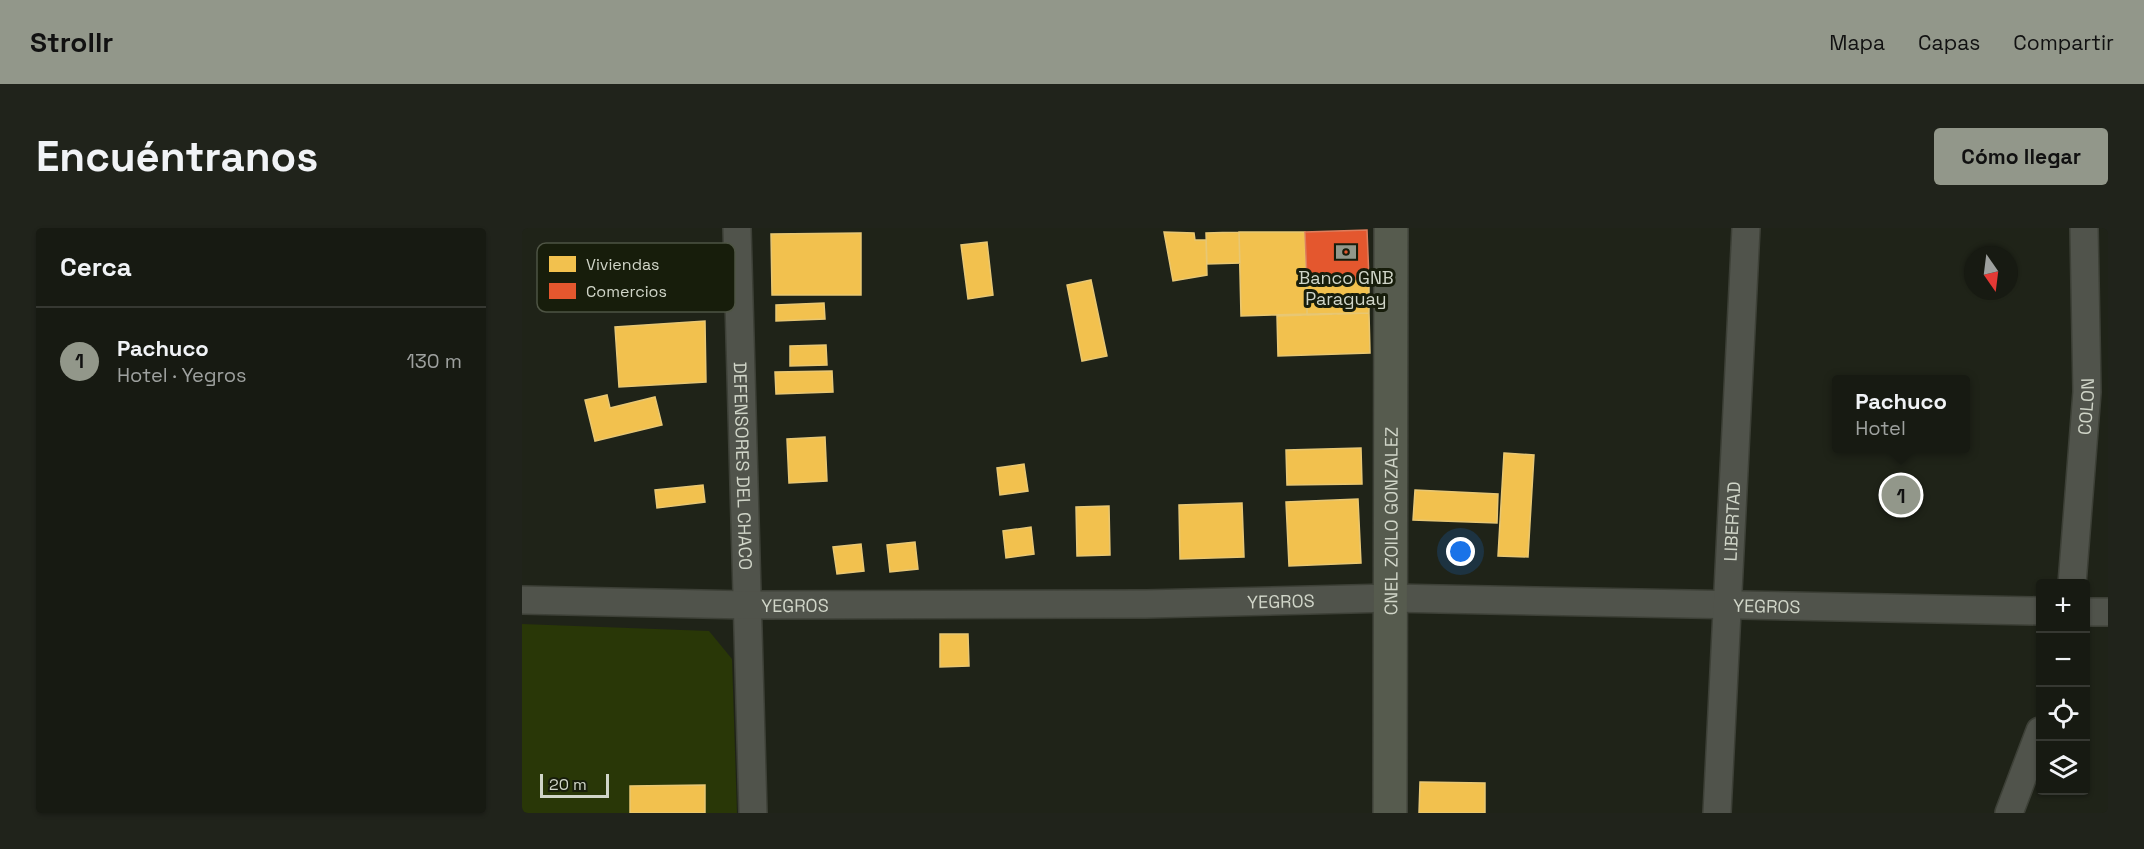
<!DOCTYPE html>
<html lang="es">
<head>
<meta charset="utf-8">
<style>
	body { margin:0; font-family:"Space Grotesk",sans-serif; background:#20231b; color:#f1f3f6 }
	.controls { position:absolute; right:18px; bottom:18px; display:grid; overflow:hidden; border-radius:6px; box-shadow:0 2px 4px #0004 }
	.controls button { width:54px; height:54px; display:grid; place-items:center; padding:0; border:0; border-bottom:2px solid #363832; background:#171a12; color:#f1f3f6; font:30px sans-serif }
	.compass { position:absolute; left:1442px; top:18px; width:54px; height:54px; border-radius:50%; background:#171a12; box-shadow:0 2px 4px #0004; rotate:166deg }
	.scale { position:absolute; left:18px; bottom:15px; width:69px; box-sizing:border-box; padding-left:6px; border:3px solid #d0d5c8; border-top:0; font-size:16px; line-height:21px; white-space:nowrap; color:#d0d5c8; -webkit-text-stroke:4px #171d0b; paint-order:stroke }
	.you { position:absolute; left:939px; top:324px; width:21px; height:21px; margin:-15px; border:4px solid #fff; border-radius:50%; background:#1a73e8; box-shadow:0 0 0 9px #1a73e833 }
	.badge { display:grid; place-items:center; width:39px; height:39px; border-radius:50%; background:#92978a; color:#111; font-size:20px; font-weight:700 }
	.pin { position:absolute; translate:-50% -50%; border:3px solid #fff; box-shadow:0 2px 6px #0006 }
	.popup { position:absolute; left:1310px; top:147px; width:138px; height:78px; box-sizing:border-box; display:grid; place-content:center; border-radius:6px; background:#171a12; filter:drop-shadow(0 2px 4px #0005); font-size:20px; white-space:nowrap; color:#9ea19f }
	.popup b { font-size:22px; color:#f1f3f6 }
	.popup::after { content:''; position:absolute; left:50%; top:100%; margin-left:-12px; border:12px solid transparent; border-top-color:#171a12 }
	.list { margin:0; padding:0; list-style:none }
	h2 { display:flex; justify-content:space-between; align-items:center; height:78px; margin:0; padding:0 24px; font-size:26px }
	h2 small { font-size:20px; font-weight:400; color:#9ea19f }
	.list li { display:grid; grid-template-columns:39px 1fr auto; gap:18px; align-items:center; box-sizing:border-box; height:108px; padding:0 24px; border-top:2px solid #363832 }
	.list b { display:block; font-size:22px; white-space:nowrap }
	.list p { margin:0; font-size:20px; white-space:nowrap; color:#9ea19f }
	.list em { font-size:20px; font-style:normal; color:#9ea19f }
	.icon { flex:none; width:33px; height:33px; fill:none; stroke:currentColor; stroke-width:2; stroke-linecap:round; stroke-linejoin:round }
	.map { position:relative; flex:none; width:1586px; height:585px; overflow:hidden; border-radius:6px }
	header { display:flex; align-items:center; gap:36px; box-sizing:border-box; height:84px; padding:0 30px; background:#92978a; color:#111 }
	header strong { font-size:28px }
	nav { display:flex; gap:33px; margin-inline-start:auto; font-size:21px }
	.intro { display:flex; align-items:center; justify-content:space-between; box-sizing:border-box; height:144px; padding:0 36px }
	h1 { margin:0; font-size:42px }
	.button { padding:15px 27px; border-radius:6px; background:#92978a; color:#111; font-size:21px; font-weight:700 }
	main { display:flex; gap:36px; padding:0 36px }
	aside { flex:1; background:#171a12; border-radius:6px; box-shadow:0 2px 4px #0004 }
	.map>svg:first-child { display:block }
</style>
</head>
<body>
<header>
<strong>Strollr</strong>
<nav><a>Mapa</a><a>Capas</a><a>Compartir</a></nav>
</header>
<div class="intro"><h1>Encuéntranos</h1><a class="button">Cómo llegar</a></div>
<main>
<aside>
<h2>Cerca<small></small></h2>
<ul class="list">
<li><span class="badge">1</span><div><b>Pachuco</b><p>Hotel · Yegros</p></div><em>130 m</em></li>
</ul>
</aside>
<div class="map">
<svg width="1586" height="585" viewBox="0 0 1586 585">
	<rect width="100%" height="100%" fill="#1f2318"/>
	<!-- green -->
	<path fill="#293707" d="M0 396 187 403 210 431 215 585H0Z"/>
	<!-- homes -->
	<path fill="#f2c14e" stroke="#e8c773" stroke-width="1.5" d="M642 4 672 5 673 12H684L685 47 651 53Z
		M717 4H783L785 86 719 88Z
		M717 4 718 35 685 36 684 5Z
		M339 5V67H250L249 6Z
		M465 14 471 67 446 71 439 17Z
		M847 51V85L785 86V52Z
		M569 52 585 128 560 133 545 57Z
		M302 75 303 91 254 93V77Z
		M847 85 848 125 756 128 755 88Z
		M183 93 184 154 97 159 93 99Z
		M304 117 305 137 268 138V118Z
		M310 143 311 164 254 166 253 144Z
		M85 167 88 180 133 169 140 197 73 213 63 172Z
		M303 209 305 253 267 255 265 211Z
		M839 220 840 256 765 257 764 222Z
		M982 225 1012 227 1006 329 976 328Z
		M502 236 506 263 478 267 475 240Z
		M181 257 183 274 135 280 133 262Z
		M893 262 976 266 975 295 891 292Z
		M836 271 839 335 767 338 764 274Z
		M720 275 722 329 658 331 657 277Z
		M587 278 588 327 555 328 554 279Z
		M509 299 512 326 484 330 481 303Z
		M393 314 396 341 368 344 365 317Z
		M339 316 342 343 315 346 311 319Z
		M418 406H446L447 438 418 439Z
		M898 554 963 555V585H897Z
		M183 557V585H108V558Z"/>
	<!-- shops -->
	<path fill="#e4572e" stroke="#de7d5c" stroke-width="1.5" d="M845 2 847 51 785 52 783 4Z"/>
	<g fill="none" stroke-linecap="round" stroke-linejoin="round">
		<defs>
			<g id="minor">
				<path id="s1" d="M215 0 231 585"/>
				<path id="s2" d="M1550 356 1565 164 1562 0"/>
				<path id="s3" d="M0 372 225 377 624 376 869 370 1518 383"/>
				<path d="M1564 384H1586"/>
				<path id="s4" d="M1195 585 1224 0"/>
				<path d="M1487 585 1518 503"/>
			</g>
			<g id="major">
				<path id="s5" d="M868 585 869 0"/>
			</g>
		</defs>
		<!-- minor casing -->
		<use href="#minor" stroke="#3d4037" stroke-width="30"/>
		<!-- major casing -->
		<use href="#major" stroke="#3d4037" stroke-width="36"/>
		<!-- minor -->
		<use href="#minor" stroke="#50534b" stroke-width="27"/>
		<!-- major -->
		<use href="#major" stroke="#565b4e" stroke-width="33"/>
	</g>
	<!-- icons -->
	<defs>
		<symbol id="bank-bare" viewBox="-9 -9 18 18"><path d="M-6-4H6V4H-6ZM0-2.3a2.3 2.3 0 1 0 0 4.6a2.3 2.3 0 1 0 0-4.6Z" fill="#92978a" stroke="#171d0b" stroke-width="2.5" paint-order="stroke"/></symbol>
	</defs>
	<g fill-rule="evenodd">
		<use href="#bank-bare" x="809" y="9" width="30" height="30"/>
	</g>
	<g text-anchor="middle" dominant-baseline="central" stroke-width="6" stroke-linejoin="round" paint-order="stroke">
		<!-- poi labels -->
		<g font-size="18" fill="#d0d5c8" stroke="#171d0b">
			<text x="824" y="49">Banco GNB<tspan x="824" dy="21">Paraguay</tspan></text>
		</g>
		<!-- street labels -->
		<g font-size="18" fill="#d0d5c8" stroke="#171d0b">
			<text stroke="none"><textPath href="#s2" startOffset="178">COLON</textPath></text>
			<text stroke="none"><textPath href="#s1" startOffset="238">DEFENSORES DEL CHACO</textPath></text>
			<text stroke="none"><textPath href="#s5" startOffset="292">CNEL ZOILO GONZALEZ</textPath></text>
			<text stroke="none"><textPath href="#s4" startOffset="292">LIBERTAD</textPath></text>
			<text stroke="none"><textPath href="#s3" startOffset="759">YEGROS</textPath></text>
			<text stroke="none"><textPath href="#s3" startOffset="273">YEGROS</textPath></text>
			<text stroke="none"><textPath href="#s3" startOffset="1245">YEGROS</textPath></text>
		</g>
	</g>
	<!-- legend -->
	<rect x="15" y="15" width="198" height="69" rx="9" fill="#171d0b" stroke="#4e5444" stroke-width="1.5"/>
	<rect x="27" y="28" width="27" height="16" fill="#f2c14e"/>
	<rect x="27" y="55" width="27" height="16" fill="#e4572e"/>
	<g font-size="16" fill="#d0d5c8">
		<text x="64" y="42">Viviendas</text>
		<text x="64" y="69">Comercios</text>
	</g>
</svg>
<div class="controls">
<button>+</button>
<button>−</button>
<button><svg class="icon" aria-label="locate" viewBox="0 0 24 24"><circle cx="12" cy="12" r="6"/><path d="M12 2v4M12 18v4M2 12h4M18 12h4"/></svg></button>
<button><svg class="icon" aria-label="layers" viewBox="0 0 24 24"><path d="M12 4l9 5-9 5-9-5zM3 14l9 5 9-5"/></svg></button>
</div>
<svg class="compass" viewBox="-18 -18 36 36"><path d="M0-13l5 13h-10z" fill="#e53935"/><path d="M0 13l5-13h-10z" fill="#9ea19f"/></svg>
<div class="scale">20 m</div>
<div class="you"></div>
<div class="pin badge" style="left:1379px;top:267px">1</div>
<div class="popup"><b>Pachuco</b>Hotel</div>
</div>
</main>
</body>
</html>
